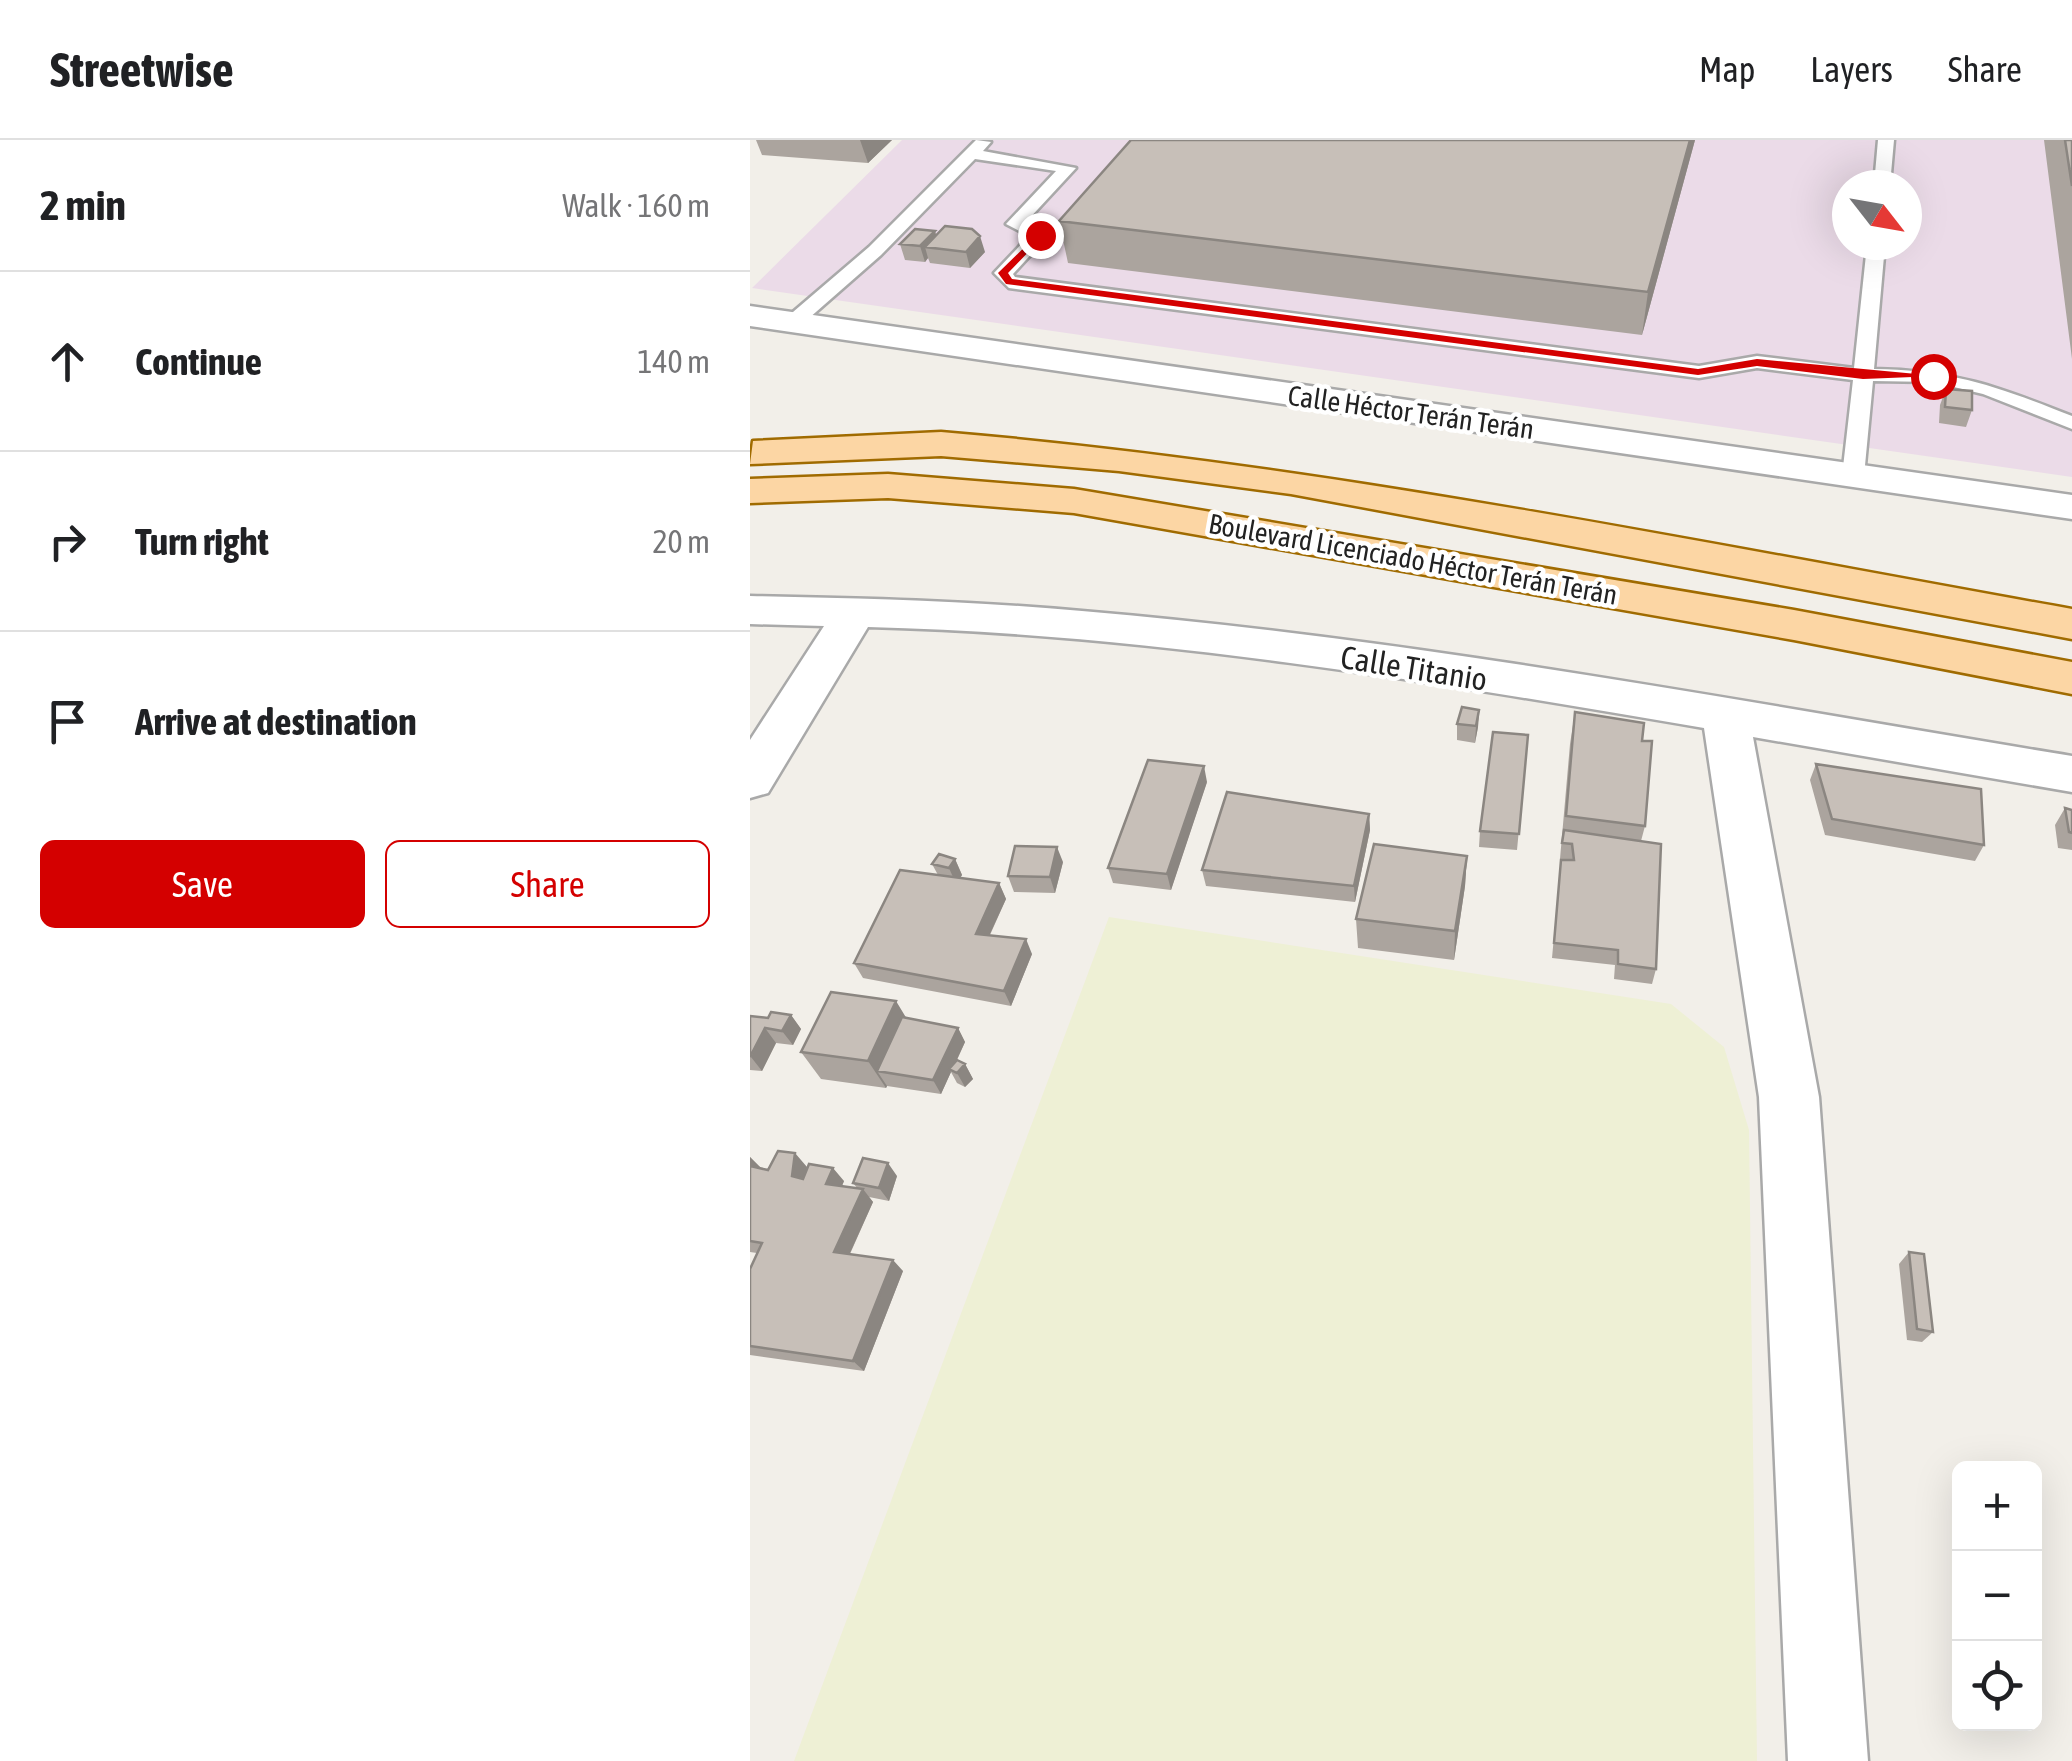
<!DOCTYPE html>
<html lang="en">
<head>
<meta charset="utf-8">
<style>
	body { margin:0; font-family:"Asap Condensed",sans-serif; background:#f6f6f6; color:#202124 }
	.controls { position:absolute; right:30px; bottom:30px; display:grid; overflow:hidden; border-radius:15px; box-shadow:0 10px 40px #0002 }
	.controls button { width:90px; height:90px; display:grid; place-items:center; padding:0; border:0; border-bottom:2px solid #e0e0e0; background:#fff; color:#202124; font:50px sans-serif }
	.compass { position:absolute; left:1082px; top:30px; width:90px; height:90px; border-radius:50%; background:#fff; box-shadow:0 10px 40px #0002; rotate:121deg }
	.stop { position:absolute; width:30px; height:30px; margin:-22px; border:8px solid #d40000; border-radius:50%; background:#fff }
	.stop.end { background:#d40000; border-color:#fff; box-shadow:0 2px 10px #0008 }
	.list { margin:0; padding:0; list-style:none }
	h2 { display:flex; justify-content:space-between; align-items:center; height:130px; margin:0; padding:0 40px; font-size:42px }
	h2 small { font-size:32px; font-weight:400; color:#757577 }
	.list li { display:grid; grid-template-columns:65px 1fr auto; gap:30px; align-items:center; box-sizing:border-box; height:180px; padding:0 40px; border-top:2px solid #e0e0e0 }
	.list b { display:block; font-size:38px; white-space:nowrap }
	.list em { font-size:32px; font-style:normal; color:#757577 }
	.actions { display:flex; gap:20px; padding:30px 40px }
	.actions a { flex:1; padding:22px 0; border:2px solid #d40000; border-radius:15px; text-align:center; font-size:35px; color:#d40000 }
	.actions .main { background:#d40000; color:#fff }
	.icon { flex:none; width:55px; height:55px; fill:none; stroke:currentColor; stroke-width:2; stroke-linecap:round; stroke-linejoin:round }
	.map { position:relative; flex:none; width:1322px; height:1621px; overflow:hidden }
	header { display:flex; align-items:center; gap:60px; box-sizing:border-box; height:140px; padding:0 50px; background:#fff; border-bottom:2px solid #e0e0e0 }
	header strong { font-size:48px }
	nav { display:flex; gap:55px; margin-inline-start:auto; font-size:35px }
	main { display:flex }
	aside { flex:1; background:#fff }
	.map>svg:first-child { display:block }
</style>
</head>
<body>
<header>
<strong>Streetwise</strong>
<nav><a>Map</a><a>Layers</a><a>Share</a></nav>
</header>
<main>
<aside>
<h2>2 min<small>Walk · 160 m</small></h2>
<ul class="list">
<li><svg class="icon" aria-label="ahead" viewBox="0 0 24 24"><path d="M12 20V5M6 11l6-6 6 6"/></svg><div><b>Continue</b></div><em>140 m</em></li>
<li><svg class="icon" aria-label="right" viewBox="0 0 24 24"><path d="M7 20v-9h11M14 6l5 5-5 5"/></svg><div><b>Turn right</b></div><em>20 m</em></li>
<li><svg class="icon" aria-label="arrive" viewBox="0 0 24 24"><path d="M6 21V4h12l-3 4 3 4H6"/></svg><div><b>Arrive at destination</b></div></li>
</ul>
<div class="actions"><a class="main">Save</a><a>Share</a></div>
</aside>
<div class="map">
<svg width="1322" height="1621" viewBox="0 0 1322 1621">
	<rect width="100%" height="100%" fill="#f2efe9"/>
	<!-- industrial -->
	<path fill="#ebdbe8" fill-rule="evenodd" d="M152 0H1322V337L2 148ZM1097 45H1157V105H1097Z"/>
	<!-- farmland -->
	<path fill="#eef0d5" d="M359 777 921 864 974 907 999 990 1007 1621H44Z"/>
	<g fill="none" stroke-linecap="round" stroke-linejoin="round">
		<defs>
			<path id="service" d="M226 0 241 2 233 11 326 28 276 82 299 95 263 134 265 137 949 226 1007 216 1104 228 1117 105H1135L1124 229C1203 230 1249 247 1322 276V289L1233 254 1183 242 1123 241 1114 336 1103 343 1092 336 1103 240 1007 228 949 238 259 148 244 133 279 96 256 84 306 31 225 19 131 115 50 186H36V178L119 107Z
				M1128 0H1144L1140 45H1124Z"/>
			<path id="minor" d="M0 456C111 458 221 461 332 471 665 499 993 562 1322 616V652L1003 597 1069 957 1118 1621H1038L1009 957 954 588C678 541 399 494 118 487L18 653 0 658V600L74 486 0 484Z"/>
			<path id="tertiary" d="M0 166 1322 355V379L0 186Z"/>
			<path id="primary" d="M191 292C572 324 946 402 1322 469V499L541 354 369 331 191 316 0 324 3 301Z
				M138 334 324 349 1044 470 1322 522V554L1044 500 324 373 138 358 0 363V339Z"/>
		</defs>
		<!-- service casing -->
		<use href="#service" stroke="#a9a9a9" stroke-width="5"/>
		<!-- minor casing -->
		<use href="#minor" stroke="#a9a9a9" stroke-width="5"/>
		<!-- tertiary casing -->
		<use href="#tertiary" stroke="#a9a9a9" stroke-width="5"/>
		<!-- primary casing -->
		<use href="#primary" stroke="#a06b00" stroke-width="5"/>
		<!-- service -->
		<use href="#service" fill="#fff" fill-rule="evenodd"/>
		<!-- minor -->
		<use href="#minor" fill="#fff" fill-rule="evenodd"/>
		<!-- tertiary -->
		<use href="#tertiary" fill="#fff" fill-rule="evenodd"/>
		<!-- primary -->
		<use href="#primary" fill="#fcd6a4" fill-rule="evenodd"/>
	</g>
	<!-- wall -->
	<path fill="#aba49e" d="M6 0H142L118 23 12 15Z
		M945 0 892 195 318 123 309 81Z
		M1294 0H1322V219Z
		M185 91 186 95 235 112 220 128 180 123 178 118 175 122 155 120 150 104Z
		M1196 249 1222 270 1216 287 1189 283 1190 265Z
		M729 570 728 587 725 603 707 600V584Z
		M825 572 892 601 895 686 891 701 906 829 902 844 864 839 865 825 802 818 811 720H820L810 719 820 604Z
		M778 595 767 710 729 707 730 691Z
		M1066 624 1234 705 1225 721 1075 695 1060 640Z
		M457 642 421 750 363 743 358 728Z
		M1315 668 1322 670V710L1308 708 1305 685Z
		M619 674 620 690 605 762 456 746 452 730Z
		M717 716 715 746 704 820 608 808 606 779Z
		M205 719 212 735 210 738 249 743 256 759 240 795 282 814 261 866 113 838 104 823 188 735 182 724Z
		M313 722 305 753 264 752 258 736Z
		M41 875 51 889 43 905 26 903 12 931 0 930V876L18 878Z
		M157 878 208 888 215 902 207 920 215 924 223 939 215 947 207 943 201 932 191 954 137 946 136 948 71 939 51 912Z
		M0 1017 12 1029 18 1030 57 1027 56 1032 94 1041 92 1046 108 1049 103 1043 147 1036 139 1061 119 1057 123 1062 100 1114 153 1131 114 1231 0 1215V1129L7 1113 0 1112Z
		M1159 1112 1183 1192 1172 1202 1157 1200 1149 1124Z"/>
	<!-- shaded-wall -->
	<path fill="#8b8681" d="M110 0H142L118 23Z
		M940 0H945L892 195 898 152Z
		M185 91 189 107H175L178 118 175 122 170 106Z
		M230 96 235 112 220 128 216 112Z
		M729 570 728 587 725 603 726 586Z
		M454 626 457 642 421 750 417 734Z
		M619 674 620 690 605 762 604 746Z
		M307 707 313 722 305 753 300 737Z
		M717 716 715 746 704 820 705 791Z
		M205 719 212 735 206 744 199 728Z
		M249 743 256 759 233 809 226 794Z
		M276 799 282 814 261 866 254 851Z
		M146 861 163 889 127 931 137 946 136 948 118 921Z
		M41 875 51 889 43 905 32 891Z
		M15 888 26 903 12 931 1 917Z
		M208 888 215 902 202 930 199 929 201 932 191 954 183 940Z
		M215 924 223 939 215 947 207 933Z
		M45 1013 57 1027 54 1049 42 1036Z
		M0 1017 13 1030H0Z
		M138 1023 147 1036 139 1061 129 1048Z
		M83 1028 94 1041 87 1057 76 1044Z
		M113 1049 123 1062 95 1124 84 1112Z
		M143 1120 153 1131 114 1231 103 1221Z"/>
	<!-- building -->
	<path fill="#c7bfb8" stroke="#8b8681" stroke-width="2.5" d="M381 0H940L898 152 309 81Z
		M1315 0H1322V46Z
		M195 86 222 89 230 96 216 112 175 107Z
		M165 89 185 91 170 106 150 104Z
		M1196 249 1222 251V270L1195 267Z
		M712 567 729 570 726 586 707 584Z
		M825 572 894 583 892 601H902L895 686 816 676Z
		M743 592 778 595 769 694 730 691Z
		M398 620 454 626 417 734 358 728Z
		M1066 624 1231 649 1234 705 1082 679Z
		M477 652 619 674 604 746 452 730Z
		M1315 668 1322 670V693L1319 692Z
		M814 690 911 704 906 829 868 824V810L804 803 811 720H824L822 704 812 703Z
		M624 704 717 716 705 791 606 779Z
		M265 706 307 707 300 737 258 736Z
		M189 714 205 719 199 728 182 724Z
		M150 730 249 743 226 794 276 799 254 851 104 823Z
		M81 852 146 861 118 921 51 912Z
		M21 872 41 875 32 891 15 888 0 917V876L18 878Z
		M152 877 208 888 183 940 127 931Z
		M207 920 215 924 207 933 199 929Z
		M28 1011 45 1013 42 1036 53 1039 59 1024 83 1028 76 1044 113 1049 84 1112 143 1120 103 1221 0 1206V1129L12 1103 0 1101V1026L18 1030Z
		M113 1018 138 1023 129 1048 103 1043Z
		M1159 1112 1174 1114 1183 1192 1167 1189Z"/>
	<!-- route -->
	<path fill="#d40000" d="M290 92 293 97 258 133 262 139 948 229 1007 219 1188 236 1113 239 1007 226 948 235 256 144 248 133Z"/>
	<g text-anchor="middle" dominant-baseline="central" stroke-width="9" stroke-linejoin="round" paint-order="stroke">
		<!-- far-street labels -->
		<g font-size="28" fill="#222" stroke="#fff">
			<text transform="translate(661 272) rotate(8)">Calle Héctor Terán Terán</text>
			<text transform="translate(663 419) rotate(10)">Boulevard Licenciado Héctor Terán Terán</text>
		</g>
		<!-- street labels -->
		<g font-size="32" fill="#222" stroke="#fff">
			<text transform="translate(664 528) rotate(9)">Calle Titanio</text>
		</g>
	</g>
</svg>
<div class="controls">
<button>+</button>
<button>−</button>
<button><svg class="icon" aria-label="locate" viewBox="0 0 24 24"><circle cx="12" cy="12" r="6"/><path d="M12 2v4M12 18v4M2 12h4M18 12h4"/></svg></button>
</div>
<svg class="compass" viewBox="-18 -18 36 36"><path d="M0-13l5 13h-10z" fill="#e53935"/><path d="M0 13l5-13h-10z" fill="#757577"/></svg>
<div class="stop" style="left:1183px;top:236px"></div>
<div class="stop end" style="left:290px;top:95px"></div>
</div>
</main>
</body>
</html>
